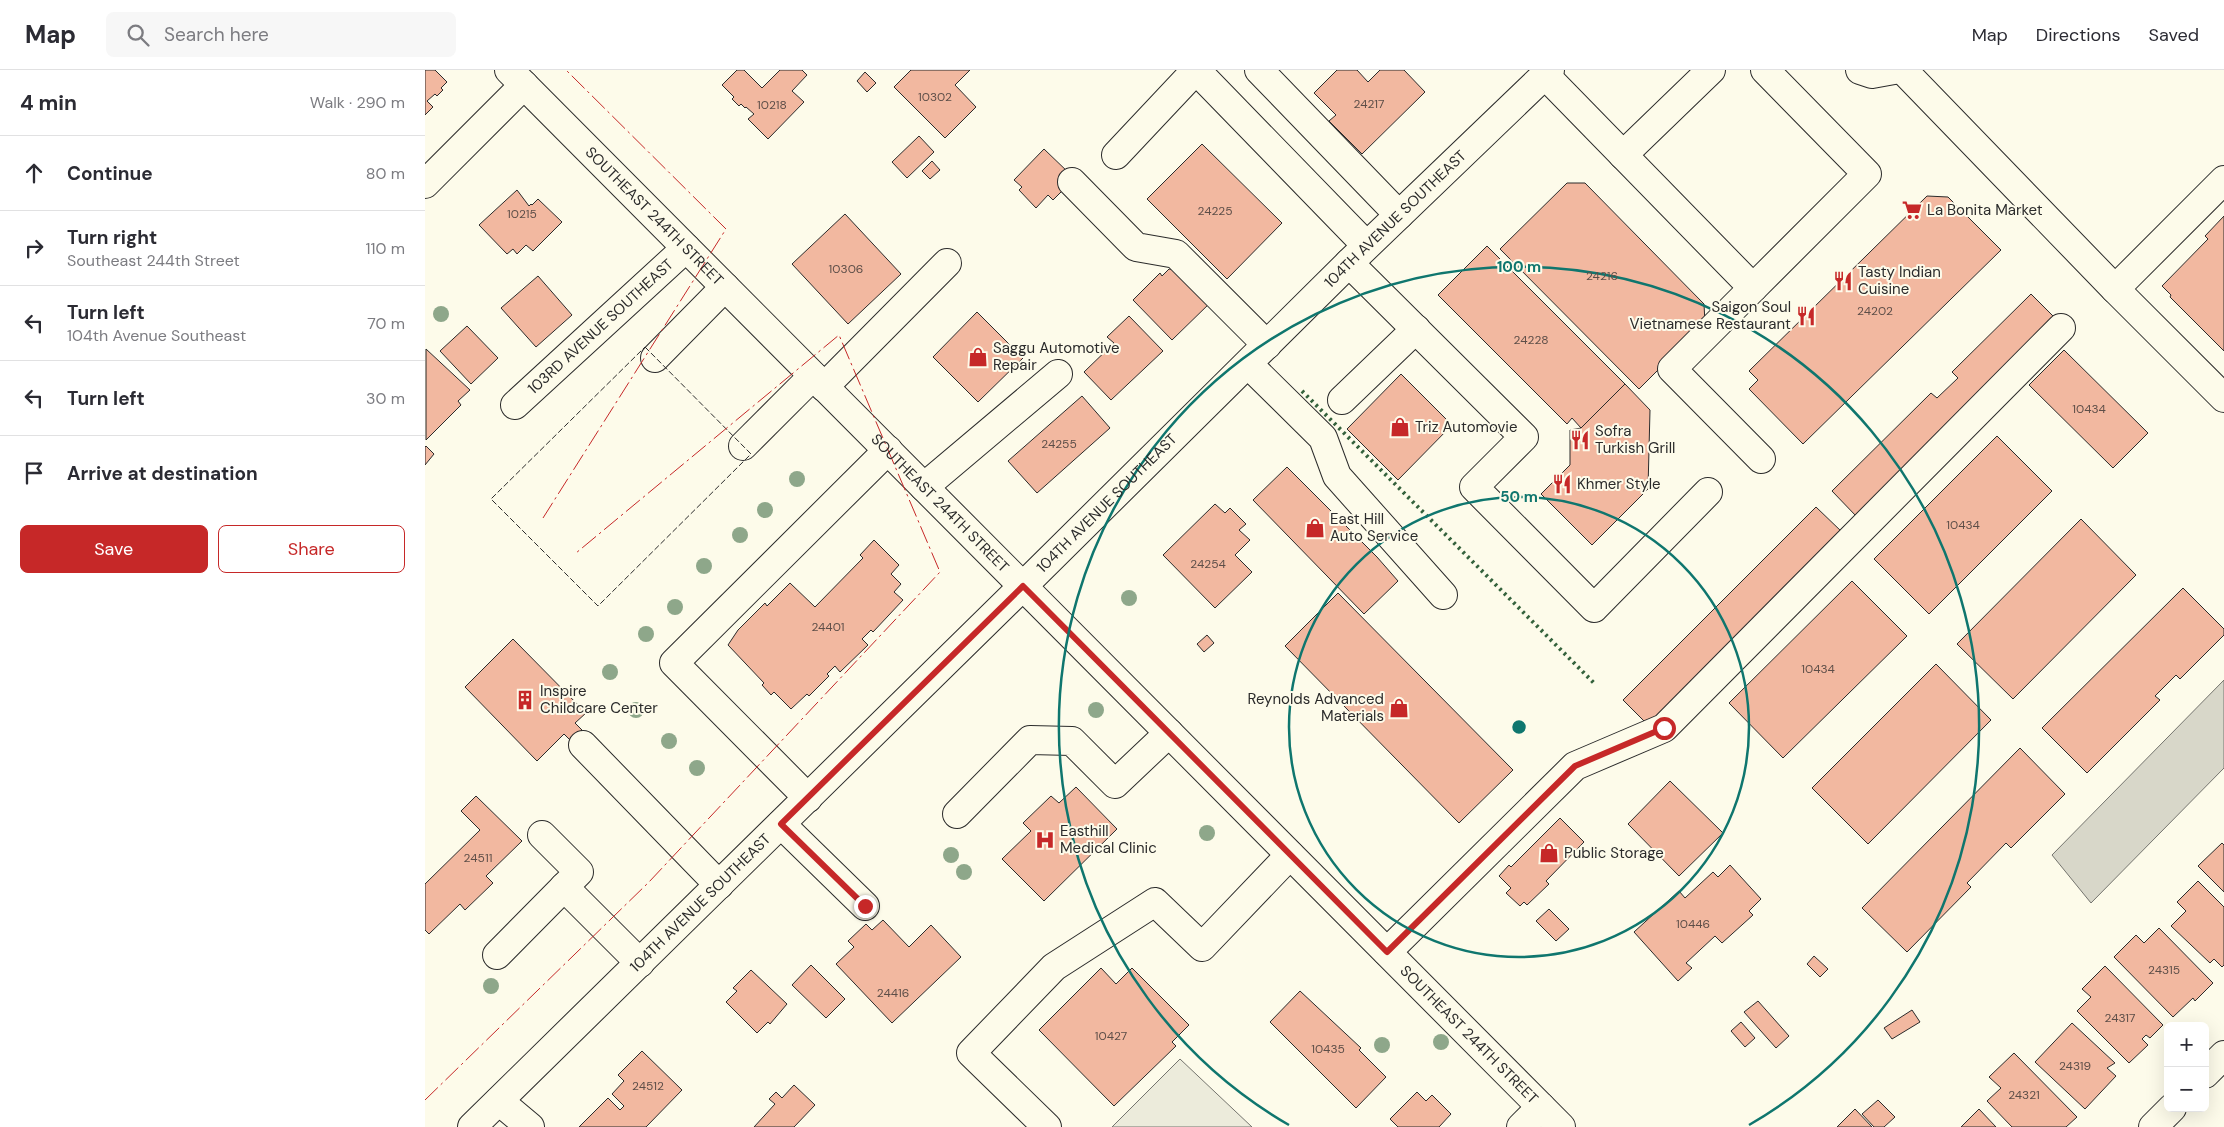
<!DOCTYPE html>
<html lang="en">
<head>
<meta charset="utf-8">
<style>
	body { margin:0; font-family:"DM Sans",sans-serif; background:#f7f7f7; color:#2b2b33 }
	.controls { position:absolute; right:15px; bottom:15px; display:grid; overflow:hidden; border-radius:8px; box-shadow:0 5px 20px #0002 }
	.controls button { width:45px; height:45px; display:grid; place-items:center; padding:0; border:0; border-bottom:1px solid #e1e1e2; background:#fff; color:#2b2b33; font:25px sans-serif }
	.stop { position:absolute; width:15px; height:15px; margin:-11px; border:4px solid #c62828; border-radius:50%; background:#fff }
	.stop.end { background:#c62828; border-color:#fff; box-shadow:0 1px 5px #0008 }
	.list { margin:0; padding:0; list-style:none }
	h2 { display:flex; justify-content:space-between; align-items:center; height:65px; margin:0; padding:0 20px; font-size:21px }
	h2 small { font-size:16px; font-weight:400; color:#7c7c81 }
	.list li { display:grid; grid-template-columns:32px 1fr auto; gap:15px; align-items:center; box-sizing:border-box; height:75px; padding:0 20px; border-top:1px solid #e1e1e2 }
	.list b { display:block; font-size:19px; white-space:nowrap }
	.list p { margin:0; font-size:16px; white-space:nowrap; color:#7c7c81 }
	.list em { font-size:16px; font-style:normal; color:#7c7c81 }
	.actions { display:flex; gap:10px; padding:15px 20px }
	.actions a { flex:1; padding:11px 0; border:1px solid #c62828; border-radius:8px; text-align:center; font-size:18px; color:#c62828 }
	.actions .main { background:#c62828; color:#fff }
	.icon { flex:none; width:28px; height:28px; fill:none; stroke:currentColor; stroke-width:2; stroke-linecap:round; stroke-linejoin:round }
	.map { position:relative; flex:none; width:1799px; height:1057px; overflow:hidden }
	header { display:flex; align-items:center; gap:30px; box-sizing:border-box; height:70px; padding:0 25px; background:#fff; border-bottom:1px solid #e1e1e2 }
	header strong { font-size:24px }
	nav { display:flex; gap:28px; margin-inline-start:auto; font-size:18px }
	.search { width:350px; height:45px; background:#f7f7f7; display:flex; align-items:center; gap:12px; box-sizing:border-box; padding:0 18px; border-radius:8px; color:#7c7c81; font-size:19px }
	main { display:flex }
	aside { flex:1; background:#fff }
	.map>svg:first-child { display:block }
</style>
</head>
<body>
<header>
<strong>Map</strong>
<div class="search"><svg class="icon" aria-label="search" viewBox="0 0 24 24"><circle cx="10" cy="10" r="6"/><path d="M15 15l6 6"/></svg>Search here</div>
<nav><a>Map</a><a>Directions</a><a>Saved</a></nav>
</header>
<main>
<aside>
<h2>4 min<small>Walk · 290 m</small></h2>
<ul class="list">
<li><svg class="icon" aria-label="ahead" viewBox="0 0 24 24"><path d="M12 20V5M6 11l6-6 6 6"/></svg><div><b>Continue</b></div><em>80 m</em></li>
<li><svg class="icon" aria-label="right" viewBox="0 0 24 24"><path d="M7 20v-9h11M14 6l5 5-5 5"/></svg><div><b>Turn right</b><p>Southeast 244th Street</p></div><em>110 m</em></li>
<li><svg class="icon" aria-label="left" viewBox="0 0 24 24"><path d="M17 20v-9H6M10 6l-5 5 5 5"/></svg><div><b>Turn left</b><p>104th Avenue Southeast</p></div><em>70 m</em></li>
<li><svg class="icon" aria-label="left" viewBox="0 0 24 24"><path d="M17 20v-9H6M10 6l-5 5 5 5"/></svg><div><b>Turn left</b></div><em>30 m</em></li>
<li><svg class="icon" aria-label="arrive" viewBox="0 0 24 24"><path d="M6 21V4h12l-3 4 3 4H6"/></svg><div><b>Arrive at destination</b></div></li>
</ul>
<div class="actions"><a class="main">Save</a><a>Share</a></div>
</aside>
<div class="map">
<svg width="1799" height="1057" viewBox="0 0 1799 1057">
	<rect width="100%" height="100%" fill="#fdfbea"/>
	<!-- green -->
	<path fill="#ecebdb" stroke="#74746e" d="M755 989 827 1057H687Z"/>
	<!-- water -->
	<path fill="#d8d7c9" stroke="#74746e" d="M1799 610V698L1666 833 1627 785Z"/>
	<!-- building -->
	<path fill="#f2b8a0" stroke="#2b2b2b" d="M0 0H10L22 12 16 18 18 20 12 26 10 24 2 31 8 37 0 45Z
		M312 0H319L337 18 355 0H377L382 5 367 21 379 32 343 69 323 49 329 44 321 37 320 38 316 34 314 36 307 29 309 27 297 15Z
		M486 0H545L530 15 551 37 520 68 469 17Z
		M912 0H932L943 12 955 0H979L1000 22 937 84 904 51 911 45 889 23Z
		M440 2 451 13 442 22 432 11Z
		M494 66 509 82 482 108 467 92Z
		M777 74 857 153 802 209 722 129Z
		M619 79 645 104 639 119 628 130 623 125 611 138 594 120 597 117 589 110Z
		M507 91 515 100 505 109 497 101Z
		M1142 113H1160L1279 234 1280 253 1214 319 1075 179Z
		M92 120 104 136 106 134 107 135 113 129 137 152 108 181 101 175 92 184 88 179 82 184 54 155Z
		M1502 126 1523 127 1576 180 1378 374 1324 319 1333 310 1324 301Z
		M420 144 476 204 423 254 367 194Z
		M1799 146V281L1745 227 1746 225 1737 216 1783 169 1780 166Z
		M1062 176 1200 314 1156 358 1147 348 1142 354 1013 225Z
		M744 199 758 200 787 231 747 270 708 230 735 203 737 206Z
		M113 206 147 245 111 277 76 238Z
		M1606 224 1631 249 1432 447 1407 421 1506 323 1512 328 1533 308 1527 302Z
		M552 242 598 288 553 332 508 287Z
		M704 246 738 281 686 330 659 302 689 273 682 267Z
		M42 256 73 288 46 314 15 281Z
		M1 279 45 320 33 331 36 335 1 370Z
		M1639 280 1723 363 1688 398 1604 315Z
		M976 304 1027 355 973 410 922 359Z
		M1200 314 1225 340 1223 419 1167 475 1116 424 1145 395V360L1156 358Z
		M657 326 685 358 612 423 583 391Z
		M1572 366 1627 421 1504 544 1449 489Z
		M1 376 9 384 0 395V377Z
		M862 397 952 487 973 511 939 544 828 430Z
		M790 434 800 443 805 438 821 454 814 460 825 470 810 485 827 502 790 538 738 485Z
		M1391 437 1417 462 1223 655 1198 630Z
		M1656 449 1711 505 1588 629 1532 574Z
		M449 470 474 495 466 504 476 514 469 522 478 530 448 562 446 560 437 569 443 575 415 602 410 596 402 604 404 606 384 626 382 624 366 639 349 622 346 625 337 615 339 613 303 575 313 560 340 533 342 536 365 513 390 537 438 488 435 485Z
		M1427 511 1482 566 1358 688 1304 633Z
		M1758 518 1799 559V565L1755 609 1751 605 1730 626 1735 630 1662 703 1617 658Z
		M913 523 1088 700 1034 753 860 576Z
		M782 565 789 573 779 582 772 574Z
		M88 569 161 643 150 653 157 660 146 671 139 664 112 691 40 617Z
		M1511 594 1566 650 1443 774 1387 718Z
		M1595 678 1640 724 1586 778 1581 773 1542 813 1546 817 1482 882 1437 838Z
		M1245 711 1298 763 1254 806 1203 754Z
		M651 717 692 759 619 831 577 789 606 761 598 753 626 726 634 733Z
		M51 726 97 771 61 806 68 813 40 840 35 834 4 864 0 860V814L55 760 36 741Z
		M1135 748 1159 772 1121 811 1124 814 1102 835 1099 832 1095 836 1081 823 1086 818 1074 806 1084 795 1086 797Z
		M1797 773 1799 775V822L1773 796Z
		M1305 795 1336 829 1324 841 1328 845 1297 873 1290 866 1261 893 1267 898 1253 911 1209 862 1254 821 1260 828 1288 802 1293 807Z
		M1773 811 1799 837V895L1797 897 1789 889 1785 893 1746 856 1761 841 1752 832Z
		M1124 839 1144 859 1131 871 1111 851Z
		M458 850 484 877 506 855 536 887 467 953 411 894 429 877 423 871 441 854 447 860Z
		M1734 858 1788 913 1770 931 1768 928 1748 947 1689 887 1711 865 1719 873Z
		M1389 886 1403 899 1395 907 1382 894Z
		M386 895 420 929 401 948 367 915Z
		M1680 896 1738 955 1725 968 1721 965 1717 969 1723 975 1704 993 1652 941 1666 927 1657 919Z
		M676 898 691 914 707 898 764 955 747 972 751 976 689 1036 614 960Z
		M326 900 362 934 345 954 343 952 332 963 301 932 312 921 308 918Z
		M875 921 936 978 934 980 961 1007 931 1038 845 952Z
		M1333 931 1364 966 1351 978 1319 942Z
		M1487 940 1495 952 1467 969 1459 958Z
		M1316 952 1330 968 1320 977 1306 961Z
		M1647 953 1690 993 1682 998 1691 1006 1660 1039 1610 992Z
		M217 981 257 1020 221 1057H154L183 1028 195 1040 199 1036 187 1024 199 1011 193 1005Z
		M1589 983 1652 1047 1641 1057H1587L1562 1031 1576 1018 1564 1007Z
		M369 1015 390 1035 369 1057H329L350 1034 344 1029 351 1022 357 1028Z
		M992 1022 1001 1031 1007 1025 1026 1044 1014 1057H973L965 1049Z
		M1453 1030 1470 1047 1459 1057H1449L1437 1044Z
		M1430 1039 1447 1057H1412Z
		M1554 1039 1571 1057H1536Z"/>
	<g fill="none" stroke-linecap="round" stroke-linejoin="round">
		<defs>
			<g id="minor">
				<path id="s1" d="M84 0 1136 1057"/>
				<path d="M771 0 941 175"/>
				<path d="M834 0 974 145"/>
				<path d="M1435 0 1447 4 1469 0"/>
				<path d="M1478 0 1690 219 1799 110"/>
				<path d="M1120 5 1328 218 1442 104 1340 0"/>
				<path d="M691 85 771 0"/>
				<path d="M1198 85 1286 0"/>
				<path d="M647 112 711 177 751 184 842 275"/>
				<path d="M0 114 99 15"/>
				<path d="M924 193 1099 367 1049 417 1169 538 1283 422"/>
				<path d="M1328 218 1247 299 1336 389"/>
				<path d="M1690 219 1799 328"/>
				<path d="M230 288 300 217"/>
				<path d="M823 294 898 368 912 406 1018 525"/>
				<path d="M399 317 522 193"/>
				<path d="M917 330 991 259"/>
				<path id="s2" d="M90 335 261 178"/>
				<path d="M318 376 388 306"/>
				<path d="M499 417 633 304"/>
				<path d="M158 675 294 815"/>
				<path d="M383 728 249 593 463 380"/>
				<path d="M532 744 605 670 647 671 690 714 744 663"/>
				<path d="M356 754 440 836"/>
				<path d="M139 817 215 893"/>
				<path d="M962 882 1150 696 1239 658 1636 258"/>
				<path d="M72 885 154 802 117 765"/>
				<path d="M1780 1004 1799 985"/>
				<path d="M74 1031 105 1057"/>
				<path d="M622 1057 546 983 629 897 730 832 777 877 865 785"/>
				<path d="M1096 1057 1116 1037"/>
				<path d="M1728 1057 1747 1038"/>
			</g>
			<g id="major">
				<path id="s3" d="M47 1057 598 516 924 193 1125 0"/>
			</g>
		</defs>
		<!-- minor casing -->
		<use href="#minor" stroke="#2b2b2b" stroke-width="30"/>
		<!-- major casing -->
		<use href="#major" stroke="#2b2b2b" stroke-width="30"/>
		<!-- minor -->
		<use href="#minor" stroke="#fdfbea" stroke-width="28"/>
		<!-- major -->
		<use href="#major" stroke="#fdfbea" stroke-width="28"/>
		<!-- hedge -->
		<path stroke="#34623c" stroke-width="4" stroke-dasharray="2.5 4" stroke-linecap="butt" d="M877 321 1171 615"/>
		<!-- fence -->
		<path stroke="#2b2b2b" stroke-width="1" stroke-dasharray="6 2.5" stroke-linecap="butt" d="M220 277 326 384 173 536 66 429Z"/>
		<!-- power -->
		<path stroke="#c62828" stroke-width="1" stroke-dasharray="18 4 2.5 4" stroke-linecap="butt" d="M118 448 301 159 141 0
			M0 1030 224 812 515 502 414 265 151 483"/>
	</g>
	<!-- trees -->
	<g fill="#8ea78a">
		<circle cx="16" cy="244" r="8"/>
		<circle cx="372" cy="409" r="8"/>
		<circle cx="340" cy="440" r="8"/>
		<circle cx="315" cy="465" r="8"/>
		<circle cx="279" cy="496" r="8"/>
		<circle cx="704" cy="528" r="8"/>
		<circle cx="250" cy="537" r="8"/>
		<circle cx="221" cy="564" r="8"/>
		<circle cx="185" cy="602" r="8"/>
		<circle cx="211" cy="640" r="8"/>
		<circle cx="671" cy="640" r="8"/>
		<circle cx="244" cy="671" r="8"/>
		<circle cx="272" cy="698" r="8"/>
		<circle cx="782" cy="763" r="8"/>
		<circle cx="526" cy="785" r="8"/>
		<circle cx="539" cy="802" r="8"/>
		<circle cx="66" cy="916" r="8"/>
		<circle cx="1016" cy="972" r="8"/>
		<circle cx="957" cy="975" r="8"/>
	</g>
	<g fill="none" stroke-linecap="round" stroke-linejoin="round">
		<!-- route -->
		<path stroke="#c62828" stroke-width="6" d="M440 836 356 754 598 516 962 882 1150 696 1239 658"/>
	</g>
	<!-- distance rings -->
	<g fill="none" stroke="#0f766e" stroke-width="2.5">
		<circle cx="1094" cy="657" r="230"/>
		<path d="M864 1055A460 460 0 1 1 1324 1055"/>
	</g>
	<!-- icons -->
	<defs>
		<symbol id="supermarket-bare" viewBox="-9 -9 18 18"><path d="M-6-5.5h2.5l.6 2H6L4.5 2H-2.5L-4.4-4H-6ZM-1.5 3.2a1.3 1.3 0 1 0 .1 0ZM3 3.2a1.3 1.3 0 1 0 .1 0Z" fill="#c62828" stroke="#fdfbea" stroke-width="2.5" paint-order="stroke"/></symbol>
		<symbol id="restaurant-bare" viewBox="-9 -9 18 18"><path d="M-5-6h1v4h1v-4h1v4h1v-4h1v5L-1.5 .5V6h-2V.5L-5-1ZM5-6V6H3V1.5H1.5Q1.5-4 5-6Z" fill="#c62828" stroke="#fdfbea" stroke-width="2.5" paint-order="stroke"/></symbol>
		<symbol id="shop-bare" viewBox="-9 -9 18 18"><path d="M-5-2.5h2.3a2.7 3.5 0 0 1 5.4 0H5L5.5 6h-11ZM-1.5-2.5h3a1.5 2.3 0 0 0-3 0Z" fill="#c62828" stroke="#fdfbea" stroke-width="2.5" paint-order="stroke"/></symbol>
		<symbol id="building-bare" viewBox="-9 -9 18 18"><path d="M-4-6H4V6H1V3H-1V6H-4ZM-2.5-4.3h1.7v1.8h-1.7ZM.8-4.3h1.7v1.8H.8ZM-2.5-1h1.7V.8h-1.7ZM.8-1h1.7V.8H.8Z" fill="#c62828" stroke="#fdfbea" stroke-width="2.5" paint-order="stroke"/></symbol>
		<symbol id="hospital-bare" viewBox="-9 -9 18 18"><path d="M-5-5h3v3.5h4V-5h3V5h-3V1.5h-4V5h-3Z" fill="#c62828" stroke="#fdfbea" stroke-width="2.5" paint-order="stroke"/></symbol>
	</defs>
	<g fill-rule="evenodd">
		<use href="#supermarket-bare" x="1473" y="126" width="28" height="28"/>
		<use href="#restaurant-bare" x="1404" y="197" width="28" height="28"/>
		<use href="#restaurant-bare" x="1367" y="232" width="28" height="28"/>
		<use href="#shop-bare" x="539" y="273" width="28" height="28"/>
		<use href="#shop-bare" x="961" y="343" width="28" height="28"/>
		<use href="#restaurant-bare" x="1141" y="356" width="28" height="28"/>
		<use href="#restaurant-bare" x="1123" y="400" width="28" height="28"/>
		<use href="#shop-bare" x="876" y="444" width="28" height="28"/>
		<use href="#building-bare" x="86" y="616" width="28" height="28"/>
		<use href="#shop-bare" x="960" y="624" width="28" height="28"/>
		<use href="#hospital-bare" x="606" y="756" width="28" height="28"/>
		<use href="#shop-bare" x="1110" y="769" width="28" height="28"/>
	</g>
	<g text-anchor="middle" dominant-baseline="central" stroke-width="4" stroke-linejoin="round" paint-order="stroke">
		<!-- number labels -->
		<g font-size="12" fill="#5d4e48">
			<text x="510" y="27">10302</text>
			<text x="944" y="34">24217</text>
			<text x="347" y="35">10218</text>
			<text x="790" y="141">24225</text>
			<text x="97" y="144">10215</text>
			<text x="421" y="199">10306</text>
			<text x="1177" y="206">24216</text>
			<text x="1450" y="241">24202</text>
			<text x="1106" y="270">24228</text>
			<text x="1664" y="339">10434</text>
			<text x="634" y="374">24255</text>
			<text x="1538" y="455">10434</text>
			<text x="783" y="494">24254</text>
			<text x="403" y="557">24401</text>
			<text x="1393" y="599">10434</text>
			<text x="53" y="788">24511</text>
			<text x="1268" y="854">10446</text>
			<text x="1739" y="900">24315</text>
			<text x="468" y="923">24416</text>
			<text x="1695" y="948">24317</text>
			<text x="686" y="966">10427</text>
			<text x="903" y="979">10435</text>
			<text x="1650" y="996">24319</text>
			<text x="223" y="1016">24512</text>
			<text x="1599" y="1025">24321</text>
		</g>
		<!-- poi labels -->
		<g font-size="15" fill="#2b2b2b" stroke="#fdfbea" text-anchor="start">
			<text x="1502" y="140">La Bonita Market</text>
			<text x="1433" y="202">Tasty Indian<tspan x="1433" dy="17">Cuisine</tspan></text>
			<text x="1366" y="237" text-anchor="end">Saigon Soul<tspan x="1366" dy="17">Vietnamese Restaurant</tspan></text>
			<text x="568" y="278">Saggu Automotive<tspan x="568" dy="17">Repair</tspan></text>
			<text x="990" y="357">Triz Automovie</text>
			<text x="1170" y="361">Sofra<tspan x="1170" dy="17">Turkish Grill</tspan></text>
			<text x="1152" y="414">Khmer Style</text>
			<text x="905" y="449">East Hill<tspan x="905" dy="17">Auto Service</tspan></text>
			<text x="115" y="621">Inspire<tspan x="115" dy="17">Childcare Center</tspan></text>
			<text x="959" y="629" text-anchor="end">Reynolds Advanced<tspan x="959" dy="17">Materials</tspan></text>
			<text x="635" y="761">Easthill<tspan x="635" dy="17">Medical Clinic</tspan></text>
			<text x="1139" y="783">Public Storage</text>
		</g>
		<!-- street labels -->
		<g font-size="15" fill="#2b2b2b" stroke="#fdfbea">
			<text stroke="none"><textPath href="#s1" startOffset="206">SOUTHEAST 244TH STREET</textPath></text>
			<text stroke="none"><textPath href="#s3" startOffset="1295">104TH AVENUE SOUTHEAST</textPath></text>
			<text stroke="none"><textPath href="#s2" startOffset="116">103RD AVENUE SOUTHEAST</textPath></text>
			<text stroke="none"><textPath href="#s1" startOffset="611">SOUTHEAST 244TH STREET</textPath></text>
			<text stroke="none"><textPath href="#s3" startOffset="890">104TH AVENUE SOUTHEAST</textPath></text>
			<text stroke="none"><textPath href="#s3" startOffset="320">104TH AVENUE SOUTHEAST</textPath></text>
			<text stroke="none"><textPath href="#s1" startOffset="1361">SOUTHEAST 244TH STREET</textPath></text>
		</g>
	</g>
	<circle cx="1094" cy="657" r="8" fill="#0f766e" stroke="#fdfbea" stroke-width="2.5"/>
	<g font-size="15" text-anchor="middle" font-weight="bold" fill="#0f766e" stroke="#fdfbea" stroke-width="4" stroke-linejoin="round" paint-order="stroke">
		<text x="1094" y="202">100 m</text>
		<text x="1094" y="432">50 m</text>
	</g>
</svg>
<div class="controls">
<button>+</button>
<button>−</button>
</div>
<div class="stop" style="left:1239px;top:658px"></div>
<div class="stop end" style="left:440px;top:836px"></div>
</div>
</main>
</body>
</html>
